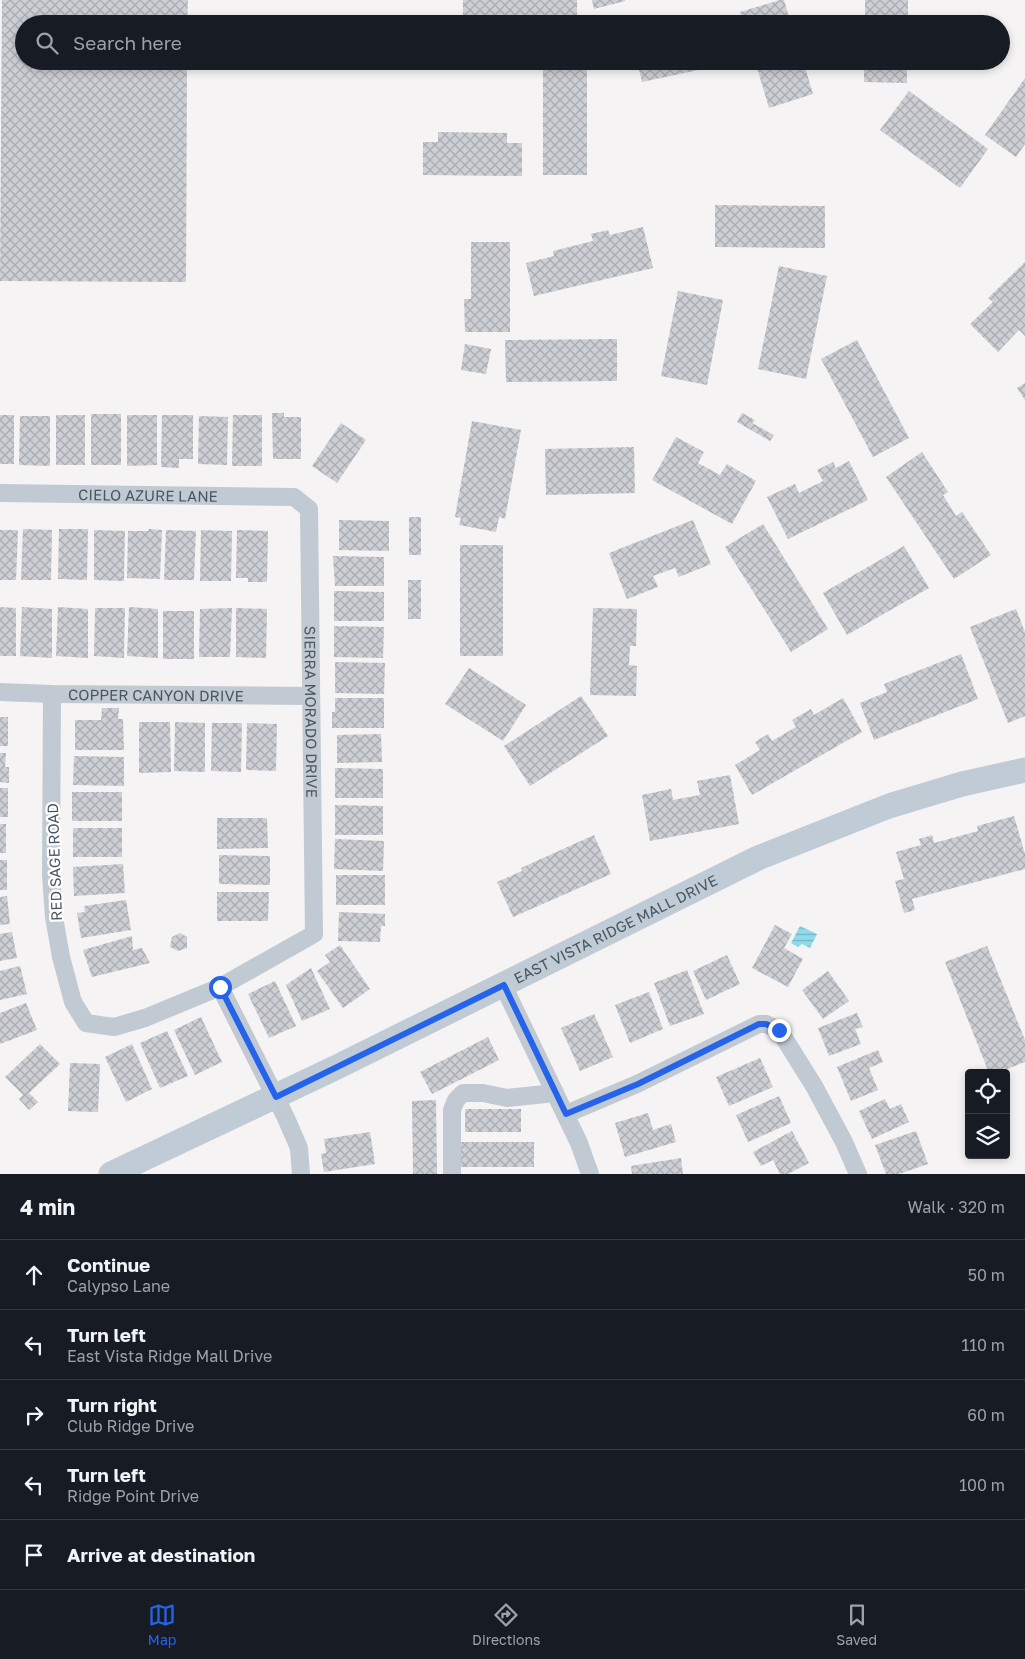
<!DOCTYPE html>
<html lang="en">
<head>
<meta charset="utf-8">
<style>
	body { margin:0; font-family:"Golos Text",sans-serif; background:#20242c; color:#f1f3f6 }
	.controls { position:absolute; right:15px; bottom:15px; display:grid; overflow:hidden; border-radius:5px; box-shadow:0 2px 8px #0003 }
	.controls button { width:45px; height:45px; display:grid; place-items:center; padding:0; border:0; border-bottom:1px solid #363941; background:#171b24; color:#f1f3f6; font:25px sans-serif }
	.stop { position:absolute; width:15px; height:15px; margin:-11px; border:4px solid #2563eb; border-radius:50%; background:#fff }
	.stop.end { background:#2563eb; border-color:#fff; box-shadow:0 1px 5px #0008 }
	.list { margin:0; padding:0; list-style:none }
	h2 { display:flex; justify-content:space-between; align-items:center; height:65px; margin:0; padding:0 20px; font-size:21px }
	h2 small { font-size:16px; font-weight:400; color:#9ea1a6 }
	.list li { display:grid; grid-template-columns:32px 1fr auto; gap:15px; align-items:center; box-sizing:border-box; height:70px; padding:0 20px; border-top:1px solid #363941 }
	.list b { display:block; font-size:19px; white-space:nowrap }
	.list p { margin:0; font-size:16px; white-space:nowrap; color:#9ea1a6 }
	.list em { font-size:16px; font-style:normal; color:#9ea1a6 }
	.icon { flex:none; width:28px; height:28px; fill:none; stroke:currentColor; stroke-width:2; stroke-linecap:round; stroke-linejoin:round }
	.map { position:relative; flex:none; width:1025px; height:1174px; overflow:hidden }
	.search { position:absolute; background:#171b24; box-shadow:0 2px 8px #0003; left:15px; right:15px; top:15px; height:55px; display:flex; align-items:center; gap:12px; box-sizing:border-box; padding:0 18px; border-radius:28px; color:#9ea1a6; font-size:19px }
	.sheet { height:415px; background:#171b24 }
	nav { display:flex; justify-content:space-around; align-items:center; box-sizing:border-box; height:70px; border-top:1px solid #363941; background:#171b24; font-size:14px; color:#9ea1a6 }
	nav a { display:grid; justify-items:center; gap:2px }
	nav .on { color:#2563eb }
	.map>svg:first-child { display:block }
</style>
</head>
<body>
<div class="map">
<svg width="1025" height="1174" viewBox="0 0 1025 1174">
	<defs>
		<pattern id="water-rules" width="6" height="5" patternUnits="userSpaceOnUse" patternTransform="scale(1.25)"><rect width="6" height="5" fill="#90daee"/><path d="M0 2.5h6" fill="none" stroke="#78b4c4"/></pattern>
		<pattern id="building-cross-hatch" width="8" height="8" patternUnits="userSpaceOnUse" patternTransform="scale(1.25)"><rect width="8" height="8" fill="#cdcfd5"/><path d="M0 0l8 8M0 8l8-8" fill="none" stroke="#a8abb0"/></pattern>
	</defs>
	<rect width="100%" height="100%" fill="#f5f3f3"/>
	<!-- water -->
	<path fill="url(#water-rules)" d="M800 926 817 934 810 948 802 944 798 947 791 943Z"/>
	<!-- building -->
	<path fill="url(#building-cross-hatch)" d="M2 0H188L187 24H24V61H187L186 282 0 281Z
		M463 0H577V22L463 21Z
		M592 0H625V1L594 9Z
		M780 0H784L791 24H743L740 12Z
		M865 0H908V24H865Z
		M543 61H587V175H543Z
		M637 61H736V62L642 82Z
		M755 61H803L813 94 769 108Z
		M864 61H907V83L864 82Z
		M1025 78V144L1016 157 985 135Z
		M909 91 988 149 960 188 880 130Z
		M438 132 507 133V143H522V176L423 175V142H438Z
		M715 205 825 206V248L715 247Z
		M643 227 653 268 534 296 526 263 554 256 553 251 593 241 591 234 608 230 610 235Z
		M471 242H510V332H465L464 299H471Z
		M1025 262V336L1019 330 998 352 970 324 993 302 988 298Z
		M779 266 827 276 806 379 758 369Z
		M678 291 723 300 707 385 661 376Z
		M617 339V381L506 382 505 340Z
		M857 340 909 438 873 457 821 359Z
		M465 344 491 349 486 374 461 370Z
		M1025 383V400L1017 388Z
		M272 413H284V417H301V459H273Z
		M742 413 755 420 752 423 774 435 770 441 737 422Z
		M91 414H121V465H91Z
		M0 415H14V464H0Z
		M56 415H85V465H56Z
		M127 415H157V465L127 466Z
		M162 415H193V459H179V468L161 467Z
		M233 415H262V466H232Z
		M20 416H50V466L19 465Z
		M199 416 228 417 227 465 198 464Z
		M472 421 521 430 505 519 499 517 496 532 459 525 461 518 455 517Z
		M341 423 366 440 337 483 312 466Z
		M676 437 704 452 698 463 720 475 727 464 756 481 732 524 652 480Z
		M634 447 635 493 546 495 545 449Z
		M922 452 948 492 943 495 956 516 962 512 991 555 954 579 886 477Z
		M849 461 868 500 788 539 767 497 795 484 799 493 823 481 817 470 833 462 836 468Z
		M409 517H421V555H409Z
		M339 520 389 521V551L339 550Z
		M693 520 711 564 679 577 675 568 653 576 658 587 627 599 609 553Z
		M763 524 828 629 791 652 725 547Z
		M23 529 52 530 51 580H21Z
		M59 529H88L87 580 58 579Z
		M149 529 162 530 160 579 127 578 128 531H148Z
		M0 530H18L16 580H0Z
		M94 530 125 531 124 581 94 580Z
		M166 530 196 531 194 580H164Z
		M201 530 232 531 231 581H200Z
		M237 530 268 531 267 582H248V578H236Z
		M460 545H503V656H460Z
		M904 546 929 588 847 635 823 593Z
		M333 556 384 557V586H335Z
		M408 580H421V619H408Z
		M334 591 384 592V621H334Z
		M0 607 16 608V656H0Z
		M22 607 52 609V658L20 656Z
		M58 607 88 609V658L56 656Z
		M129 607 158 609V658L127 656Z
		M95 608H125L124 658 94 656Z
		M232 608 230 657H199L200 609Z
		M236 608 267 609 266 658 236 657Z
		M593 608 637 609 636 646H630L629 665 637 666 636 696 590 695Z
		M1016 609 1025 632V716L1008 723 970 627Z
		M163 611H194V659H163Z
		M334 626 384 627 383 658 334 657Z
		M961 654 978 699 874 740 860 703 887 692 884 684Z
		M335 662 385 663 384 694 335 693Z
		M469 668 526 705 503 741 445 704Z
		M581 696 608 736 530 786 504 746Z
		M335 698H384V728H332V712H335Z
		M843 698 862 732 752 795 735 765 760 750 755 742 768 734 772 741 796 727 792 720 811 709 814 715Z
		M102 708H119L118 719H123L124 750H75V720H101Z
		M0 717H8V746H0Z
		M139 722H170L171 772 139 773Z
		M175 722 205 723V772L174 771Z
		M212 723H242L241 772 211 771Z
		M247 723 277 724 276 771 246 770Z
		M381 734 382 762 337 763V735Z
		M0 753H6L5 767H9V783L0 782Z
		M74 756 124 757V786L73 785Z
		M335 768 383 769V798H335Z
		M730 775 739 824 650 841 642 795 671 789 673 800 700 795 697 781Z
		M0 788H8V817H0Z
		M72 792H122V821H72Z
		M335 805 383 806V835H335Z
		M1014 816 1025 854V869L912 899 915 910 904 913 895 881 904 879 896 852 921 845 919 839 932 835 934 843 978 831 977 826Z
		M217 818H267L268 848 217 849Z
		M0 824H6V853H0Z
		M73 828H122V857H73Z
		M594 835 611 874 513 917 497 882 522 871 521 868Z
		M335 839 384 841 383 871 334 869Z
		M219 855 270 856V885L219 884Z
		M0 860H7V890H0Z
		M123 864 125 893 74 896 73 867Z
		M336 875H385V905H336Z
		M217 892H269L268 921H217Z
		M7 896 10 924 0 925V897Z
		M126 900 131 930 81 938 77 913 85 912 84 906Z
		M339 912 385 914V926H381L380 942 338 941Z
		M775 925 792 934 784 948 803 959 788 987 752 968Z
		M12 932 17 958 0 961V934Z
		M180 933 187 937V948L178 951 170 947 172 937Z
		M132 936 133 950 142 948 150 963 92 977 83 950Z
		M340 945 370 989 343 1008 317 971 330 962 325 955Z
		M987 946 1025 1040V1062L997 1073H989L945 962Z
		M727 955 740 984 706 1000 693 971Z
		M20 966 27 994 0 1000V971Z
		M311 968 330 1009 302 1021 286 985Z
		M687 970 704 1014 670 1026 654 983Z
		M828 971 849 1001 823 1019 802 990Z
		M275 981 296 1026 269 1038 248 994Z
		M649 992 663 1029 630 1043 615 1005Z
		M26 1003 37 1030 0 1044V1013Z
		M857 1013 863 1027 855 1029 861 1044 829 1056 818 1028Z
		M594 1014 613 1057 580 1071 561 1028Z
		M201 1017 222 1062 195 1075 174 1030Z
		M167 1031 188 1076 160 1088 140 1043Z
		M488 1037 499 1060 432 1094 420 1072Z
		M40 1044 60 1064 29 1093 38 1102 29 1110 19 1099 23 1095 5 1077Z
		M132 1044 152 1089 126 1102 105 1057Z
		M878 1050 883 1062 869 1068 878 1090 851 1101 837 1067Z
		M760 1058 773 1087 729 1106 716 1077Z
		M70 1063 100 1064 98 1112 68 1111Z
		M779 1096 791 1123 748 1142 736 1115Z
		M885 1099 890 1109 901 1104 909 1122 872 1139 859 1111Z
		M436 1100 437 1174H413L412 1101Z
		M465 1109H521V1132H465Z
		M648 1113 653 1130 671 1124 676 1142 625 1157 615 1123Z
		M792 1131 809 1163 788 1174H780L773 1160 761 1166 753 1152Z
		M916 1131 928 1164 899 1174H886L875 1145Z
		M370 1132 375 1164 324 1172 321 1154 326 1153 324 1139Z
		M460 1142H534V1167H460Z
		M681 1158 683 1174H632L631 1166Z"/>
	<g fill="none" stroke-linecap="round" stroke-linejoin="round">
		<!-- minor -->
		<g stroke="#c1cad2" stroke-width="18">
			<path id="s1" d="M0 493 294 497 309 509 314 934 220 987 145 1018 114 1027 86 1023 73 1002 61 957 54 917 51 875 52 694"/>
			<path id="s2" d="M0 692 52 694 311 696"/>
			<path d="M503 985 579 1143 590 1174"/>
			<path d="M220 987 286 1118 299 1148 301 1174"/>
			<path d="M566 1114 637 1084 759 1024H766L779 1030 814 1086 844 1142 858 1174"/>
			<path d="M452 1174V1110L456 1100 463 1093H483L507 1098 555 1093"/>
		</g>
		<!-- secondary -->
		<path stroke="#c1cbd6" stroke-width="25" id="s3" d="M111 1174 337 1067 758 858 889 806 962 784 1025 770"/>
	</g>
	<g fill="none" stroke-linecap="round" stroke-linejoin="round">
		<!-- route -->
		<path stroke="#2563eb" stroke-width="6" d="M220 987 276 1097 504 985 566 1114 638 1084 759 1024H766L779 1030"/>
	</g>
	<g text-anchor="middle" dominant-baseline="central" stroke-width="4.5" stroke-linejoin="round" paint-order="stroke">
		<!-- street labels -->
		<g font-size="15" fill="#4a5661" stroke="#fff">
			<text stroke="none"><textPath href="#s1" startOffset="148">CIELO AZURE LANE</textPath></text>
			<text stroke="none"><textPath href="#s2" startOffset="156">COPPER CANYON DRIVE</textPath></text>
			<text stroke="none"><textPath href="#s1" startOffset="516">SIERRA MORADO DRIVE</textPath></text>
			<text transform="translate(54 862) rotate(-92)">RED SAGE ROAD</text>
			<text stroke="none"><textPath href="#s3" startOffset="561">EAST VISTA RIDGE MALL DRIVE</textPath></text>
		</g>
	</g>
</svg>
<div class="controls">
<button><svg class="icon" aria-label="locate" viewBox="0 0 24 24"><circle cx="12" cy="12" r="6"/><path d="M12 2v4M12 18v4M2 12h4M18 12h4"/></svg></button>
<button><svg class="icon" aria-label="layers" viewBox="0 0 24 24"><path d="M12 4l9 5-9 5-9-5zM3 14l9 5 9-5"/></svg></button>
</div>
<div class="stop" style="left:220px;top:987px"></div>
<div class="stop end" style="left:779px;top:1030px"></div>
<div class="search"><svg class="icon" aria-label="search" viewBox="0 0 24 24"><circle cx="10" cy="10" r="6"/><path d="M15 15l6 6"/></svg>Search here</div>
</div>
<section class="sheet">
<h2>4 min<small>Walk · 320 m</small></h2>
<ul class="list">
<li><svg class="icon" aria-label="ahead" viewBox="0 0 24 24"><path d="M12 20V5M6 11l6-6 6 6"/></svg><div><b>Continue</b><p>Calypso Lane</p></div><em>50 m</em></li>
<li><svg class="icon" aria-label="left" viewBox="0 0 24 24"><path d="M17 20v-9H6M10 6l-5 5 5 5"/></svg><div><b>Turn left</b><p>East Vista Ridge Mall Drive</p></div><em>110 m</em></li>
<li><svg class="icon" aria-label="right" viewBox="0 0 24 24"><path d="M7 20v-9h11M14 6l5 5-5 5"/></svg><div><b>Turn right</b><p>Club Ridge Drive</p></div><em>60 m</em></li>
<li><svg class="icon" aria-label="left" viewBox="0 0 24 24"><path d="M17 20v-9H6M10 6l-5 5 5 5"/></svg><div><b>Turn left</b><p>Ridge Point Drive</p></div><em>100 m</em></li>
<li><svg class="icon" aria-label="arrive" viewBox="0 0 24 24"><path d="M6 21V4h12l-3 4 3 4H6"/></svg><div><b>Arrive at destination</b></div></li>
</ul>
</section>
<nav>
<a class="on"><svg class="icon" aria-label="map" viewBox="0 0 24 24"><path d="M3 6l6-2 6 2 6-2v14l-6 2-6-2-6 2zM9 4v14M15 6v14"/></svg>Map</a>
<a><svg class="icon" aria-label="directions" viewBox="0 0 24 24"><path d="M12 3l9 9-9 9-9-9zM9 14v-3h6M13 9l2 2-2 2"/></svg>Directions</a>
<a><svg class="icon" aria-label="saved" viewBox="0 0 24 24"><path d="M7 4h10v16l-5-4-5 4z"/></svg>Saved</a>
</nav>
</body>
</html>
